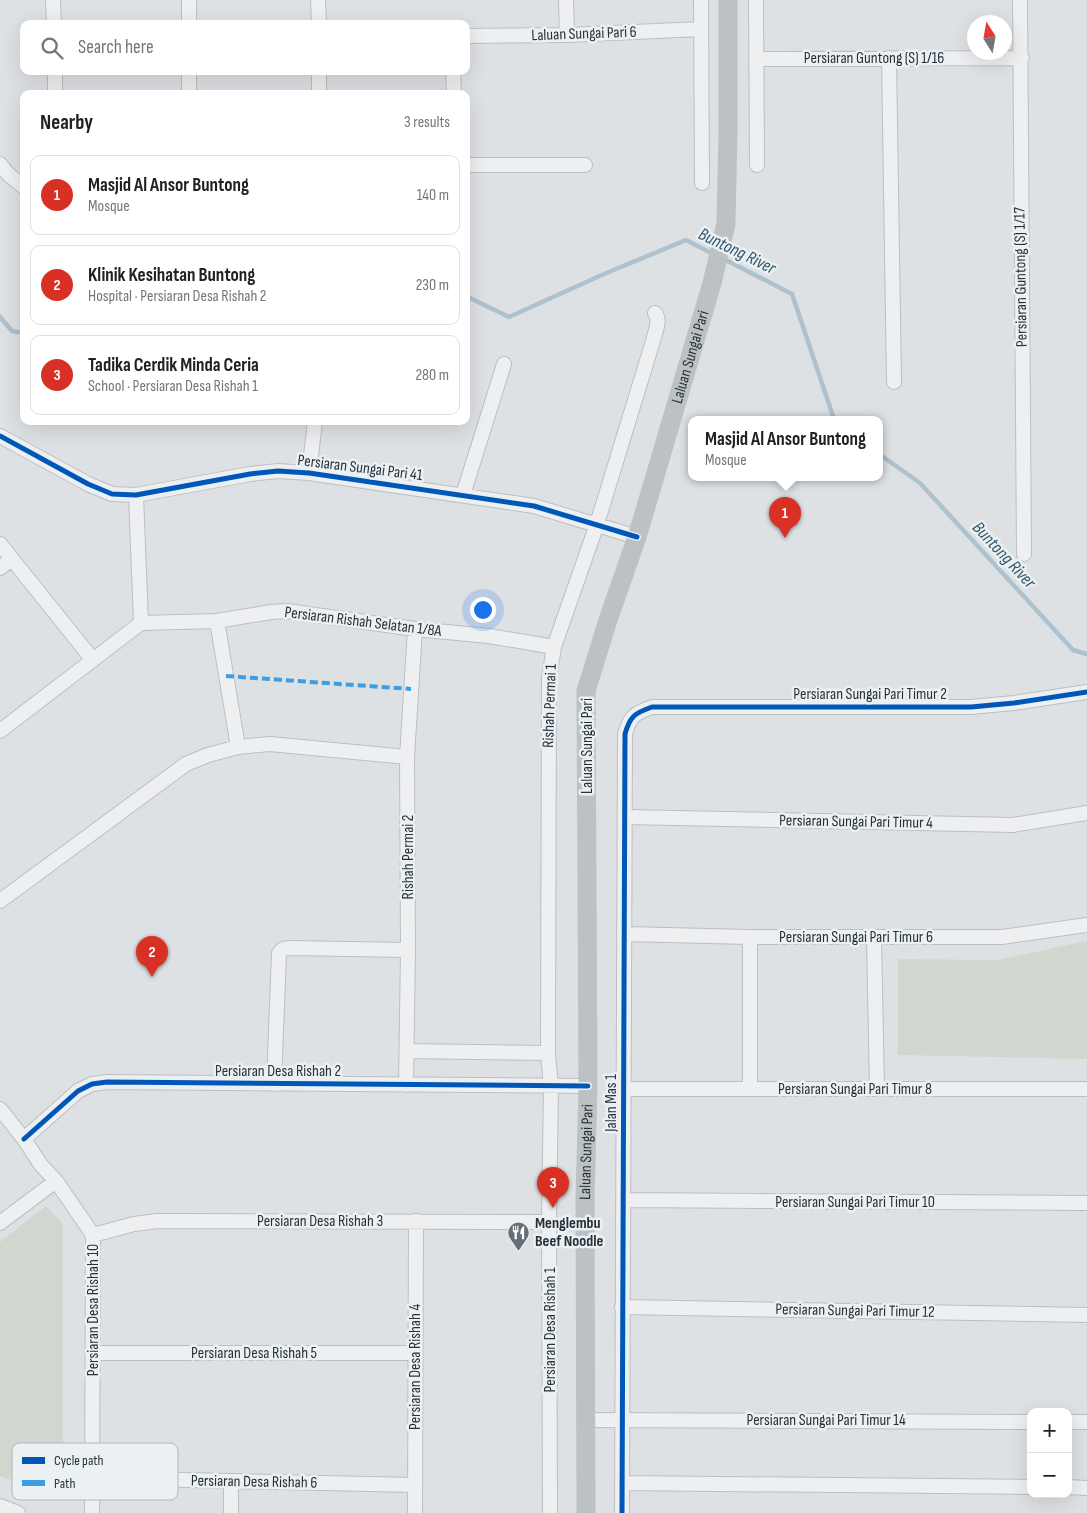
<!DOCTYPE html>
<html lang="en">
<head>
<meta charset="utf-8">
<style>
	body { margin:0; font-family:"Sofia Sans Condensed",sans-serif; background:#f6f6f6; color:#202124 }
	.controls { position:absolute; right:15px; bottom:15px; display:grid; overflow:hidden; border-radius:10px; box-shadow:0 5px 20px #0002 }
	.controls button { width:45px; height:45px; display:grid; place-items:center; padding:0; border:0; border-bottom:1px solid #e0e0e0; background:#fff; color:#202124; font:25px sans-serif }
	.compass { position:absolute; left:967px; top:15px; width:45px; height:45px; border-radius:50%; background:#fff; box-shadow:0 5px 20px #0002; rotate:349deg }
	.you { position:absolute; left:482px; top:609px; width:18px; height:18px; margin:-12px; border:4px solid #fff; border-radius:50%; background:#1a73e8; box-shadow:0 0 0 8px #1a73e833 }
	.badge { display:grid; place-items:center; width:32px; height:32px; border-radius:50%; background:#d93025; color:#fff; font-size:16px; font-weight:700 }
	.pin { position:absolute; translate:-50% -41px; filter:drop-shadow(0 1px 2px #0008) }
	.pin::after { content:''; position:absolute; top:26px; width:18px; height:15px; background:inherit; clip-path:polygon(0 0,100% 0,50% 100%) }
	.popup { position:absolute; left:688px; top:416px; width:195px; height:65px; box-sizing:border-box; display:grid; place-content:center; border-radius:10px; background:#fff; filter:drop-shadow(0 1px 4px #0005); font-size:16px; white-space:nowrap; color:#757577 }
	.popup b { font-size:19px; color:#202124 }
	.popup::after { content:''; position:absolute; left:50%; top:100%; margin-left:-10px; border:10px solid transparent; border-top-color:#fff }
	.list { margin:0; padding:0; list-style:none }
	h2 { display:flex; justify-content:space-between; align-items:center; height:65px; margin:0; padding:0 20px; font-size:21px }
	h2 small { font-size:16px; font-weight:400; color:#757577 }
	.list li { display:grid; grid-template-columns:32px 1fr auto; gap:15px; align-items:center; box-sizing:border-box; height:80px; margin:0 10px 10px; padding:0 10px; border:1px solid #e0e0e0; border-radius:10px }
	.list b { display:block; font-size:19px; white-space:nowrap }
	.list p { margin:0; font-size:16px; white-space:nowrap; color:#757577 }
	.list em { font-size:16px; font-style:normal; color:#757577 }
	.icon { flex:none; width:28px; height:28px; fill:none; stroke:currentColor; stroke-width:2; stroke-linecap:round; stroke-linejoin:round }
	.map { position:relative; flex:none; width:1087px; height:1513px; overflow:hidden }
	.search { position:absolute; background:#fff; box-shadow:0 5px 20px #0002; left:20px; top:20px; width:450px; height:55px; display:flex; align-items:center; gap:12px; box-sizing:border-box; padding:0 18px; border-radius:10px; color:#757577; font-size:19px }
	.panel { position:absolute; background:#fff; box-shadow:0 5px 20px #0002; left:20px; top:90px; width:450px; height:335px; border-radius:10px }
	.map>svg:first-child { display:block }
</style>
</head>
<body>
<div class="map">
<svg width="1087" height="1513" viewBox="0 0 1087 1513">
	<rect width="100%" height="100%" fill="#dee1e4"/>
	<!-- green -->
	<path fill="#d0d7cf" d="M1087 941V1059L898 1055V959L997 960Z
		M46 1206 63 1224V1497L0 1476V1242Z"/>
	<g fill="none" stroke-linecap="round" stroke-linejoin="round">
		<!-- stream -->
		<path stroke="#adc2ce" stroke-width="4.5" d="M722 258 792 294 834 419
			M466 296 509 317 604 274 686 240 715 255
			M0 317 12 331 24 333
			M879 454 920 483 1073 650 1087 654"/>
		<defs>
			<path id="minor" d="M53 0 54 24
				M189 0V24
				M318 0 319 24
				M566 0 567 35
				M701 0 702 183
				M756 0 757 165
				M1020 0 1024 554
				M466 36 567 35 701 29
				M889 58 894 382
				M756 59 1022 58
				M55 71V94
				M189 71V94
				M319 71V94
				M453 71 454 94
				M0 164 8 174 24 187
				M466 165H585
				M0 436 88 484 112 494 136 495 250 474 278 471 309 473 534 506 637 537
				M309 473 315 421
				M463 495 504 364
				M0 544 93 660
				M0 568 12 559
				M217 621 238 747
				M141 623 217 621 271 612 287 611 415 629 489 636 554 647
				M0 731 141 623 136 495
				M625 817 1013 825 1087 813
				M0 901 186 764 208 755 238 747 270 744 407 757
				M624 934 750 937H1002L1087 925
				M874 938 877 1089
				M407 1051 548 1053
				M274 1084 279 953 283 949 290 948 408 950
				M406 1085 408 950 407 757 415 629
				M750 1088V937
				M623 1089H1087
				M0 1109 24 1139 41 1165 56 1181 93 1235 92 1513
				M24 1139 78 1091 92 1084 107 1082 588 1086
				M623 1200 1087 1203
				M0 1223 56 1181
				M93 1235 134 1224 157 1221 549 1222
				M622 1307 1087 1315
				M93 1353H415
				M586 1420 1031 1422
				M1068 1422H1087
				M92 1478 415 1485
				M622 1483 1031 1487
				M1068 1487 1087 1488
				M0 1506 18 1513
				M231 1513V1481
				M415 1513 416 1221
				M550 1513 549 1222 551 1086 548 1053 549 678 554 647 597 524 653 341C655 332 661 321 655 313
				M622 1513 625 734C630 716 635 713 652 707H971L1014 703 1087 692"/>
		</defs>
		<!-- minor casing -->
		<use href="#minor" stroke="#bcbfc2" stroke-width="16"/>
		<!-- minor -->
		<use href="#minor" stroke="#edeff0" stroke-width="14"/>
		<!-- secondary -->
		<path stroke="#bcc1c3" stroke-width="19" id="s1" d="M586 1513 585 1199 588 1086 586 691 608 620 637 537 712 283 726 224 728 131V0"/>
		<!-- quiet -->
		<path stroke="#3d9de2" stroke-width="4" stroke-dasharray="8 4" stroke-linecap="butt" d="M226 676 411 689"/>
		<defs>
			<path id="cycleway" d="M0 436 88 484 112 494 136 495 250 474 278 471 309 473 534 506 637 537
				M24 1139 78 1091 92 1084 107 1082 588 1086
				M622 1513 625 734C630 716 635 713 652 707H971L1014 703 1087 692"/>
		</defs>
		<!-- cycleway casing -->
		<use href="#cycleway" stroke="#ebf0f3" stroke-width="8"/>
		<!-- cycleway -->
		<use href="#cycleway" stroke="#0057b8" stroke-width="5"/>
	</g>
	<!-- icons -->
	<defs>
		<symbol id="restaurant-pin" viewBox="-11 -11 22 30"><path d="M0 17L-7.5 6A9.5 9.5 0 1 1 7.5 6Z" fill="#676f76" stroke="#ebf0f3"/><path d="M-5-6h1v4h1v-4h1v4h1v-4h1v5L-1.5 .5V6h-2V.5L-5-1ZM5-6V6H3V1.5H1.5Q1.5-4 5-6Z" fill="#fff"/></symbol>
	</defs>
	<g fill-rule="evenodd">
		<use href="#restaurant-pin" x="506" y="1220" width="25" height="34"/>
	</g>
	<g text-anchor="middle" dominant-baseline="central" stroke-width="5" stroke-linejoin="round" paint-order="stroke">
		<!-- street labels -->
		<g font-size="16" fill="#27313b" stroke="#ebf0f3">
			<text transform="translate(584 34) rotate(-2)">Laluan Sungai Pari 6</text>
			<text x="874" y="58">Persiaran Guntong (S) 1/16</text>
			<text transform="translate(1021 277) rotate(-91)">Persiaran Guntong (S) 1/17</text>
			<text stroke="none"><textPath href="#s1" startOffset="1172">Laluan Sungai Pari</textPath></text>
			<text transform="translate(360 468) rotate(7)">Persiaran Sungai Pari 41</text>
			<text transform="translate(363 622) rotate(7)">Persiaran Rishah Selatan 1/8A</text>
			<text x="870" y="694">Persiaran Sungai Pari Timur 2</text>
			<text transform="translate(550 706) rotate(-88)">Rishah Permai 1</text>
			<text transform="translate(587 746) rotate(-90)">Laluan Sungai Pari</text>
			<text transform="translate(856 822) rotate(1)">Persiaran Sungai Pari Timur 4</text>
			<text transform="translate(408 857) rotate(-90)">Rishah Permai 2</text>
			<text x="856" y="937">Persiaran Sungai Pari Timur 6</text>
			<text x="278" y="1071">Persiaran Desa Rishah 2</text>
			<text x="855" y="1089">Persiaran Sungai Pari Timur 8</text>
			<text transform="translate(611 1103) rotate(-90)">Jalan Mas 1</text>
			<text stroke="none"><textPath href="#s1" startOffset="361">Laluan Sungai Pari</textPath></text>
			<text x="855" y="1202">Persiaran Sungai Pari Timur 10</text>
			<text x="320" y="1221">Persiaran Desa Rishah 3</text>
			<text transform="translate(93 1310) rotate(-90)">Persiaran Desa Rishah 10</text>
			<text transform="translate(855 1311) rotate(1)">Persiaran Sungai Pari Timur 12</text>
			<text transform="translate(550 1330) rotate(-90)">Persiaran Desa Rishah 1</text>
			<text x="254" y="1353">Persiaran Desa Rishah 5</text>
			<text transform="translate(415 1367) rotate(-90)">Persiaran Desa Rishah 4</text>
			<text x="826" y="1420">Persiaran Sungai Pari Timur 14</text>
			<text transform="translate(254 1482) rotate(1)">Persiaran Desa Rishah 6</text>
		</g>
		<!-- poi labels -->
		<g font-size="16" font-weight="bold" fill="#27313b" stroke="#ebf0f3" text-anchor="start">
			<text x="535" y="1223">Menglembu<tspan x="535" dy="18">Beef Noodle</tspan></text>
		</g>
		<!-- water labels -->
		<g font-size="18" font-style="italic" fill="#33566d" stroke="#ebf0f3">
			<text transform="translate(737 251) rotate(26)">Buntong River</text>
			<text transform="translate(1004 555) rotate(47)">Buntong River</text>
		</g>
	</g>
	<!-- legend -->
	<rect x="12" y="1443" width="166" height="57" rx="8" fill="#ebf0f3" stroke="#b0b7bc" stroke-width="1"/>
	<rect x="22" y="1457" width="23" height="7" fill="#0057b8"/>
	<rect x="22" y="1480" width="23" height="6" fill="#3d9de2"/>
	<g font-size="14" fill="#27313b">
		<text x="54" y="1465">Cycle path</text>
		<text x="54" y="1488">Path</text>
	</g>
</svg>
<div class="controls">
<button>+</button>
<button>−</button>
</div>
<svg class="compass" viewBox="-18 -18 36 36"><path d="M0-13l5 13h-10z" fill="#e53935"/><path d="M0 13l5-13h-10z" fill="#757577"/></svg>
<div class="you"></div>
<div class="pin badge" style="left:785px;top:538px">1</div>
<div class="popup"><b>Masjid Al Ansor Buntong</b>Mosque</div>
<div class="pin badge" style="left:152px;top:977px">2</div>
<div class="pin badge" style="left:553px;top:1208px">3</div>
<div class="search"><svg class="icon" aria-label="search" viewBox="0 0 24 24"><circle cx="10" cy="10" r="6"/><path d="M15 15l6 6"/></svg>Search here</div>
<section class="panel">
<h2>Nearby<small>3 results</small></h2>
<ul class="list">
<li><span class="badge">1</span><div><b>Masjid Al Ansor Buntong</b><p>Mosque</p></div><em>140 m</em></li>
<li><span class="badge">2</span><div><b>Klinik Kesihatan Buntong</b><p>Hospital · Persiaran Desa Rishah 2</p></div><em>230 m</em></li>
<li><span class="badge">3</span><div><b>Tadika Cerdik Minda Ceria</b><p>School · Persiaran Desa Rishah 1</p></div><em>280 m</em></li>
</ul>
</section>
</div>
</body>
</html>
